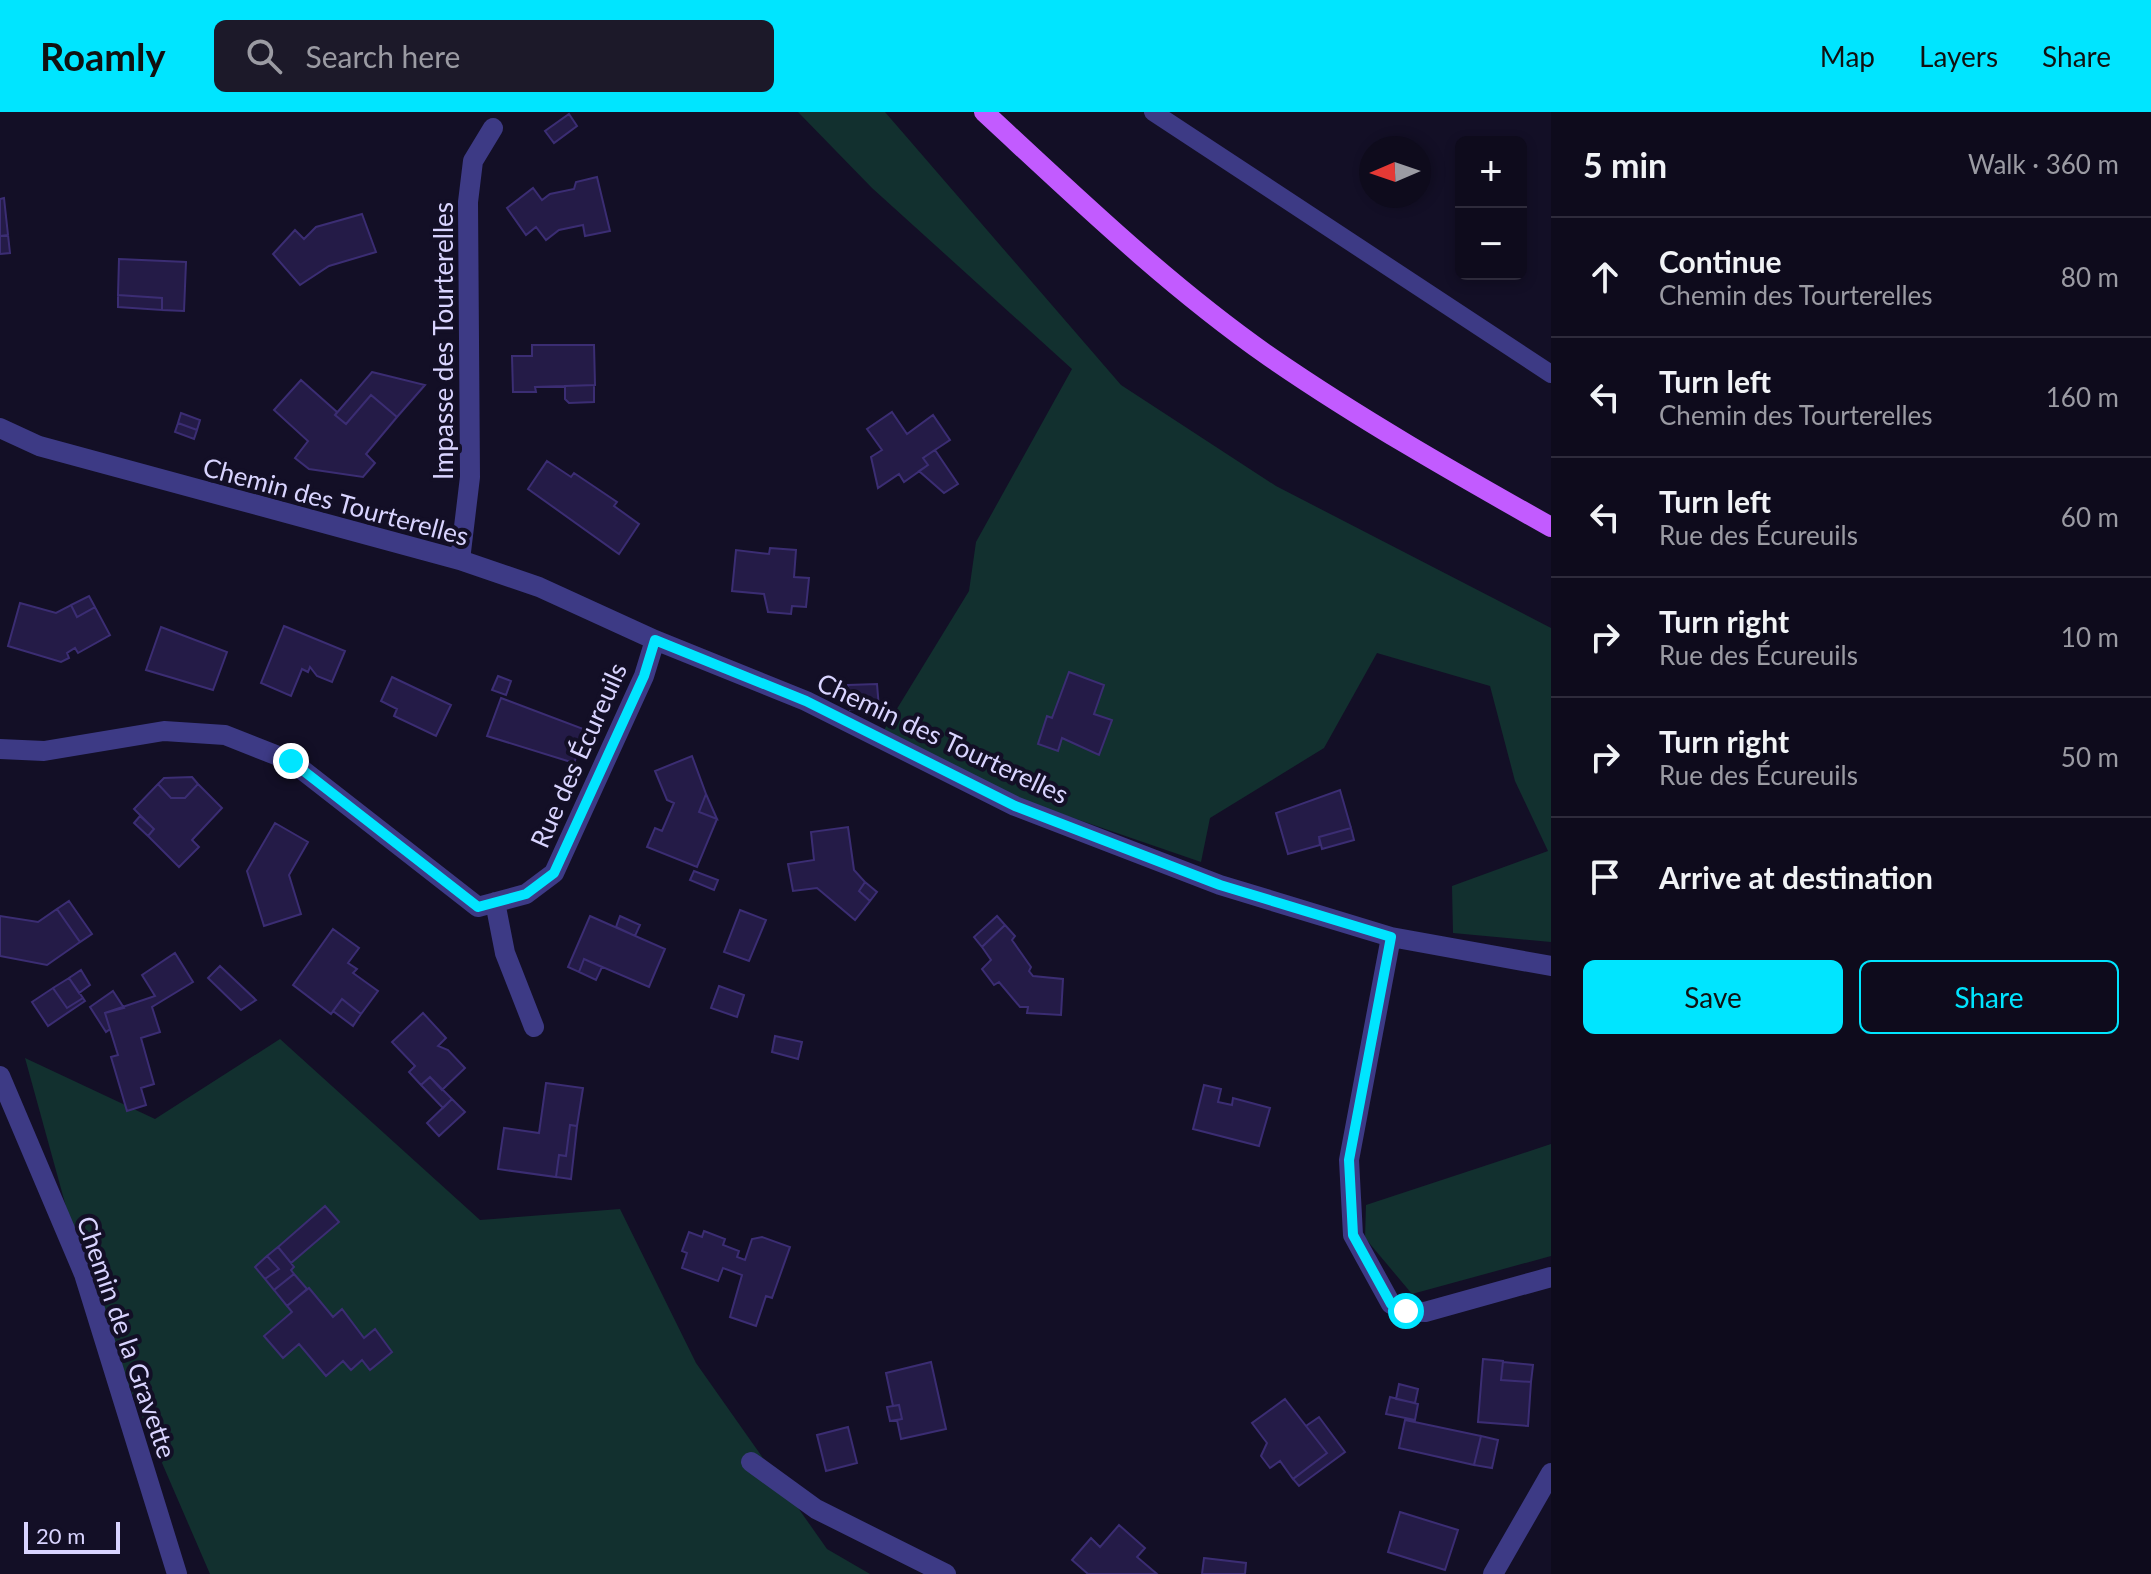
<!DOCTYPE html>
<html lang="en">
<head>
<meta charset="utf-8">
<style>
	body { margin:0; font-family:Lato,sans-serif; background:#1c1929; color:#f1f3f6 }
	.controls { position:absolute; right:24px; top:24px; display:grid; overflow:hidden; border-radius:12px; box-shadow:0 4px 12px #0003 }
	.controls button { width:72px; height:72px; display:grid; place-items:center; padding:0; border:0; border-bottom:2px solid #2e2b3b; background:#0e0b1c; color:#f1f3f6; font:40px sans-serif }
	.compass { position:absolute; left:1359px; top:24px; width:72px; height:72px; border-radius:50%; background:#0e0b1c; box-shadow:0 4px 12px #0003; rotate:268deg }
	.scale { position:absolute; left:24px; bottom:20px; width:96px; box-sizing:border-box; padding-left:8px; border:4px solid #d9d4ff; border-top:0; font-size:22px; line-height:28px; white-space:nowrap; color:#d9d4ff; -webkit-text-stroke:6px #130f26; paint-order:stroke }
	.stop { position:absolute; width:24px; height:24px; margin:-18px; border:6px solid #00e5ff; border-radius:50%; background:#fff }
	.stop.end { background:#00e5ff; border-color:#fff; box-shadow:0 2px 8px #0008 }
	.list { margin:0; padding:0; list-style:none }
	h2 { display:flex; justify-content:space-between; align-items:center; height:104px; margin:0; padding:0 32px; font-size:34px }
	h2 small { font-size:26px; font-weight:400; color:#9b9ba3 }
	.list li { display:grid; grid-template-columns:52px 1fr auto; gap:24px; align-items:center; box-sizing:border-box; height:120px; padding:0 32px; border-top:2px solid #2e2b3b }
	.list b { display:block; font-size:30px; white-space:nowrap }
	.list p { margin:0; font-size:26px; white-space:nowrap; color:#9b9ba3 }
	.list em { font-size:26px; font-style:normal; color:#9b9ba3 }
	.actions { display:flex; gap:16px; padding:24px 32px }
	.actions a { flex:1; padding:18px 0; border:2px solid #00e5ff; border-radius:12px; text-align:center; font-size:28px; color:#00e5ff }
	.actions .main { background:#00e5ff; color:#111 }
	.icon { flex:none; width:44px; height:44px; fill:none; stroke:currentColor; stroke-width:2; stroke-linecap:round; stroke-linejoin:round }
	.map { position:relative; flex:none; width:1551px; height:1462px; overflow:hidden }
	header { display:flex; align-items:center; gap:48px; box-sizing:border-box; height:112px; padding:0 40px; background:#00e5ff; color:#111 }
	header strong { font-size:38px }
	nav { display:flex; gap:44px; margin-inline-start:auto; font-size:28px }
	.search { width:560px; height:72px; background:#1c1929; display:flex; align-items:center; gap:20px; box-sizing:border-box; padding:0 28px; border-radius:12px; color:#9b9ba3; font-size:30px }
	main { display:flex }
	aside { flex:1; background:#0e0b1c }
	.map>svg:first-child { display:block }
</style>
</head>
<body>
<header>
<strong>Roamly</strong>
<div class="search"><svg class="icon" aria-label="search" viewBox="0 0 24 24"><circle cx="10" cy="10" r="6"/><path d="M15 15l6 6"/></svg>Search here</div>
<nav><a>Map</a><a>Layers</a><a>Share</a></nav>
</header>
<main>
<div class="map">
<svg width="1551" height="1462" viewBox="0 0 1551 1462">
	<rect width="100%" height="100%" fill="#130f26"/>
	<!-- green -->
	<path fill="#12302f" d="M798 0H885L1121 273 1276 374 1551 516V830L1453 821 1452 774 1548 739 1515 669 1490 574 1377 541 1324 636 1210 706 1201 750 1018 687 884 618 969 479 976 430 1072 257 872 76Z
		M280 927 480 1108 620 1097 696 1251 827 1437 870 1462H210L92 1189 25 946 155 1007Z
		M1551 1032V1144L1412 1182 1365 1126 1366 1093Z"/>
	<!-- building -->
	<path fill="#241b47" stroke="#3b2d73" stroke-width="2" d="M569 2 577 14 554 31 545 19Z
		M597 65 610 119 585 124 583 113 559 118 546 128 536 115 526 123 507 96 533 76 542 88 550 82 574 77 576 70Z
		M4 86 8 123 0 124V87Z
		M362 102 376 140 329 154 300 173 273 142 295 118 304 127 316 115Z
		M8 123 10 141 0 142V124Z
		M119 147 186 150 184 199 162 198V186L118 183Z
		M118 183 162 186V198L118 195Z
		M532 233H594L595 273 535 275 536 280H513L512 244H532Z
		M372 260 425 273 397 305 371 283 346 312 335 303Z
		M301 268 337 300 335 303 346 312 371 283 397 305 366 342 375 351 363 365 309 357 295 346 308 329 274 298Z
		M594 273V290L569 291 565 287V274Z
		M892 300 907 322 933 303 950 328 923 346 928 353 904 370 899 362 878 376 871 345 882 338 867 317Z
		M181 301 200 308 197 318 178 311Z
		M178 311 197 318 194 327 175 320Z
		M935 338 958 372 944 381 919 359 928 353 923 346Z
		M547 349 571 365 574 361 617 390 614 394 639 412 619 442 528 377Z
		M770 436 796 438 794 465 809 466 806 495 792 494 791 502 768 500 764 482 732 479 736 438 769 442Z
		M89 484 95 495 77 505 71 493Z
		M20 491 56 501 71 493 77 505 95 495 110 523 78 541 75 536 67 541 69 546 61 550 8 534Z
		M284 514 345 539 332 570 317 564 310 555 308 560 302 557 291 584 261 571Z
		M161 515 227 540 213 578 146 558Z
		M1069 560 1104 573 1094 602 1112 608 1099 643 1062 626 1058 639 1038 632 1047 604 1052 606Z
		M498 564 511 569 506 583 492 578Z
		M392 565 451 593 436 624 394 604 397 597 381 589Z
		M877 572 879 596 850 598 848 573Z
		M501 586 586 618 574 651 487 624Z
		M692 644 706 682 699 700 717 707 697 755 647 735 655 716 662 719 674 691 667 688 655 659Z
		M192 665 198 672 185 686H171L158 672 164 666Z
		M158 672 171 686H185L198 672 222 696 192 728 199 735 179 755 148 724 154 717 134 697Z
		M1340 678 1351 716 1319 725 1320 733 1288 742 1276 701Z
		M706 682 717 707 699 700Z
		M140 704 154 717 148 724 134 711Z
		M275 711 308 730 289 763 301 802 264 814 247 759Z
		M848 715 854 758 865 770 859 779 870 789 855 808 817 776 793 779 788 752 814 748 811 720Z
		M1351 716 1354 728 1322 737 1319 725Z
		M694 759 718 768 714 778 690 768Z
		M865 770 877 780 870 789 859 779Z
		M69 789 92 822 80 830 57 797Z
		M57 797 80 830 47 853 0 844V804L38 810Z
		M740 798 766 808 749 849 724 840Z
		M590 804 665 837 649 875 584 847 579 860 568 855Z
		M620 804 640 813 635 824 616 815Z
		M997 804 1005 813 982 835 974 825Z
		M1005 813 1015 824 1012 828 1031 855 1029 859 1033 864 1063 867 1061 903 1027 901 1028 895H1020L999 870 994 873 982 857 991 848 982 835Z
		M333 817 359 836 348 851 357 857 353 861 378 879 361 902 342 887 331 902 293 873Z
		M175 841 193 870 152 895 160 920 141 926 154 972 141 976 146 993 127 999 111 945 118 943 105 901 155 884 142 863Z
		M584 847 602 855 596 868 579 860Z
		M220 854 256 888 241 898 208 866Z
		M81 858 90 873 79 881 69 866Z
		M69 866 83 886 67 896 53 876Z
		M719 874 744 883 737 905 711 896Z
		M53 876 67 896 83 886 85 889 48 914 32 890Z
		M113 879 124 896 105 901 110 917 106 920 90 895Z
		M342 887 361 902 353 914 333 899Z
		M423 901 446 926 438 934 448 938 465 956 442 978 430 965 421 973 409 960 415 954 392 930Z
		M775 924 802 930 798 947 772 940Z
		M430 965 452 987 443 996 421 973Z
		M546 971 583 976 577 1014 570 1013 566 1044 559 1043 556 1065 498 1057 504 1016 539 1021Z
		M1204 973 1221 977 1218 990 1232 993 1233 986 1270 996 1259 1034 1193 1017Z
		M452 987 465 1000 439 1024 427 1011Z
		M570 1013 577 1014 571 1067 556 1065 559 1043 566 1044Z
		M325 1094 339 1110 291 1151 278 1135Z
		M704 1119 725 1127 723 1133 739 1139 737 1145 745 1148 752 1127 762 1125 790 1135 772 1186 766 1184 756 1214 730 1205 742 1163 723 1156 718 1169 682 1156 687 1141 682 1139 689 1120 702 1125Z
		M278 1135 294 1155 291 1158 294 1162 274 1178 265 1167 279 1157 267 1144Z
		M267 1144 279 1157 265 1167 255 1155Z
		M294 1162 307 1177 287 1194 274 1178Z
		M309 1176 333 1205 342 1197 364 1226 375 1217 392 1240 370 1258 362 1248 351 1258 343 1249 326 1264 299 1232 283 1246 264 1224 292 1200 287 1194Z
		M1483 1247 1503 1249 1501 1268 1531 1270 1528 1314 1478 1310Z
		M931 1250 946 1317 901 1327 897 1308 902 1307 899 1293 893 1294 886 1261Z
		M1503 1250 1533 1253 1531 1270 1501 1268Z
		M1399 1272 1418 1277 1415 1291 1396 1287Z
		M1390 1285 1418 1292 1415 1308 1386 1302Z
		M1285 1287 1327 1341 1293 1367 1280 1349 1270 1356 1261 1344 1267 1331 1252 1311Z
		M899 1293 902 1307 890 1309 887 1295Z
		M1319 1305 1345 1340 1299 1374 1293 1367 1327 1341 1306 1314Z
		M1405 1308 1481 1324 1474 1353 1399 1336Z
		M848 1315 857 1351 826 1359 817 1323Z
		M1481 1324 1498 1328 1492 1356 1474 1353Z
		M1400 1400 1458 1418 1445 1458 1388 1440Z
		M1119 1413 1145 1436 1137 1445 1157 1462H1088L1072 1448 1091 1426 1100 1435Z
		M1204 1446 1246 1451 1245 1462H1202Z"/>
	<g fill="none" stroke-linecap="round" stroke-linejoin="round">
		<!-- service -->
		<path stroke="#3d3a85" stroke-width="18" d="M1153 0 1551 262"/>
		<!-- minor -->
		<path stroke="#3d3a85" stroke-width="20" d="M0 316 39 334 460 448 539 475 655 528 806 589 1015 694 1220 773 1391 825 1551 854
			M460 448 470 365 468 90 473 49 493 16
			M0 637 44 639 164 619 225 623 291 649 478 795 526 782 554 761 644 564 655 528
			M495 790 505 841 534 915
			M1391 825 1349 1048 1353 1123 1391 1192 1406 1199 1425 1200 1551 1165
			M0 964 84 1162 177 1462
			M751 1350 816 1397 946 1462
			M1493 1462 1551 1361"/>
		<!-- primary -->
		<path stroke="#c25bff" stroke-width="20" d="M984 0C1076 85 1167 173 1270 245 1360 307 1455 361 1551 415"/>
	</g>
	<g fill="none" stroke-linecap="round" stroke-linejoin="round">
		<!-- route -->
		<path stroke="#00e5ff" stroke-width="10" d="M291 649 478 795 526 782 554 761 644 564 655 528 806 589 1015 694 1220 773 1391 825 1349 1048 1353 1123 1391 1192 1406 1199"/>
	</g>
	<g text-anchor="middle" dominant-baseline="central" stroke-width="8" stroke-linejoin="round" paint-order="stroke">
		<!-- street labels -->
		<g font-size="26" fill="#d9d4ff" stroke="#130f26">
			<text transform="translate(443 229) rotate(-90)">Impasse des Tourterelles</text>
			<text transform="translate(336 389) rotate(15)">Chemin des Tourterelles</text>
			<text transform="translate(943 626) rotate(25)">Chemin des Tourterelles</text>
			<text transform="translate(578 643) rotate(-66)">Rue des Écureuils</text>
			<text transform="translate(127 1225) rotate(71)">Chemin de la Gravette</text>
		</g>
	</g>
</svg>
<div class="controls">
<button>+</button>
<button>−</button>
</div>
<svg class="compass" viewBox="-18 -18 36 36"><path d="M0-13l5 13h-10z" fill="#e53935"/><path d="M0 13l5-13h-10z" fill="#9b9ba3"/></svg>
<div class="scale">20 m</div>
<div class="stop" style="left:1406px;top:1199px"></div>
<div class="stop end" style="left:291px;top:649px"></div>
</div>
<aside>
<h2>5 min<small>Walk · 360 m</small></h2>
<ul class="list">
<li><svg class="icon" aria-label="ahead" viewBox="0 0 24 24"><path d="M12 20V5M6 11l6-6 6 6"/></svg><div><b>Continue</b><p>Chemin des Tourterelles</p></div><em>80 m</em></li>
<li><svg class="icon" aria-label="left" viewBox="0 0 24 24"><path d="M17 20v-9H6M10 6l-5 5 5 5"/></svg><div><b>Turn left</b><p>Chemin des Tourterelles</p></div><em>160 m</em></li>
<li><svg class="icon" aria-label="left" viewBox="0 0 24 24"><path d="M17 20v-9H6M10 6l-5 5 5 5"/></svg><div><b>Turn left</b><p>Rue des Écureuils</p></div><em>60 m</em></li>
<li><svg class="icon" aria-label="right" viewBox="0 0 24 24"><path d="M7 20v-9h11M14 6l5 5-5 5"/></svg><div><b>Turn right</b><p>Rue des Écureuils</p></div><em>10 m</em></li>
<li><svg class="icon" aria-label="right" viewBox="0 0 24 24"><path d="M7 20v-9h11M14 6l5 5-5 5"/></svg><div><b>Turn right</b><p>Rue des Écureuils</p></div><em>50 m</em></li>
<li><svg class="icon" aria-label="arrive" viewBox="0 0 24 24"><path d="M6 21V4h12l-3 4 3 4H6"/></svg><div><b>Arrive at destination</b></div></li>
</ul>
<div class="actions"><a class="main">Save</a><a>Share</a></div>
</aside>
</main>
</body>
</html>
